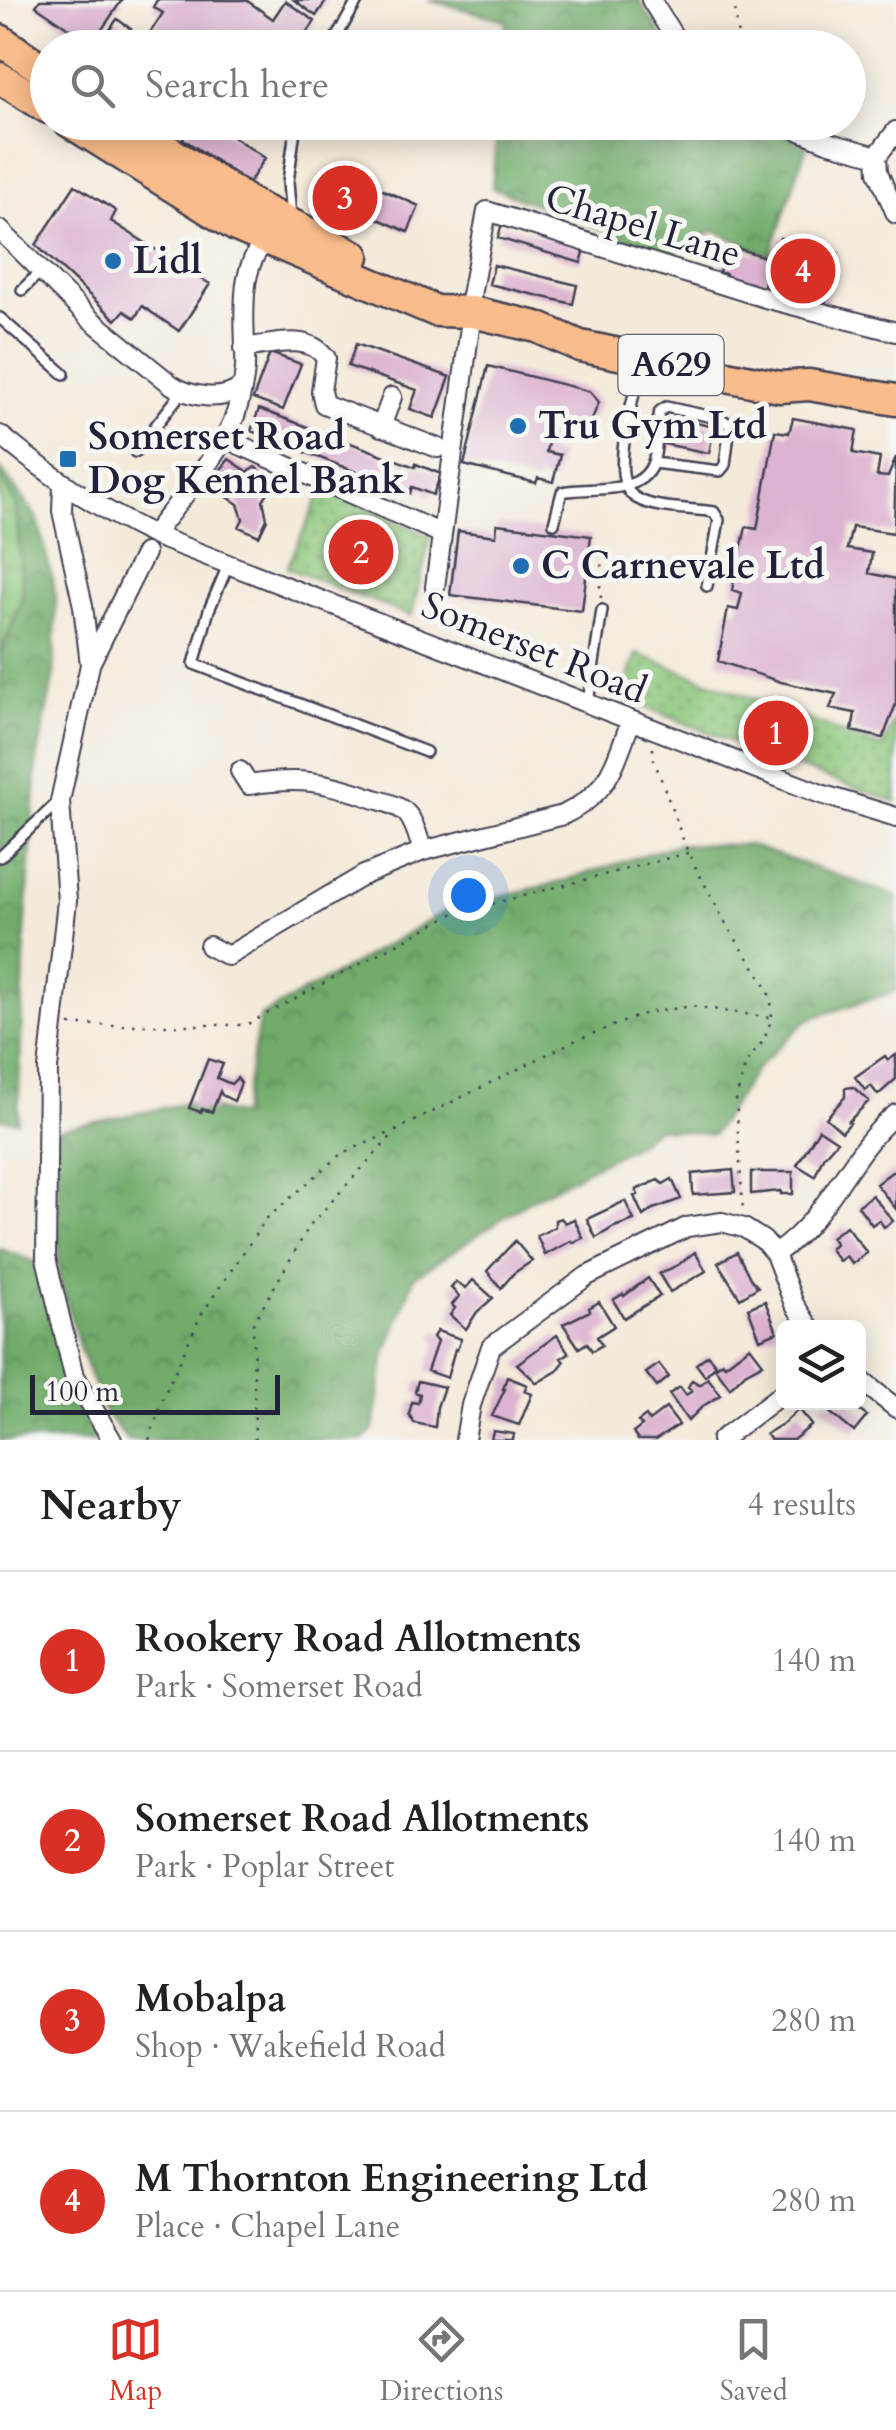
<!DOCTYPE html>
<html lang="en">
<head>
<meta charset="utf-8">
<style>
	body { margin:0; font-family:Cardo,serif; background:#f2f2f2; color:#222 }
	.controls { position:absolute; right:30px; bottom:30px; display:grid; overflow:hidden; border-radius:15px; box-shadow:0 5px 25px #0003 }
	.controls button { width:90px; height:90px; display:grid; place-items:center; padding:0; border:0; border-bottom:2px solid #e0e0e0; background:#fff; color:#222; font:50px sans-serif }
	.scale { position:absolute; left:30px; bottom:25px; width:250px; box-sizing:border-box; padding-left:10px; border:5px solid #22223b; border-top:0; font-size:28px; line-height:35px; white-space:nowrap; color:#22223b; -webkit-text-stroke:8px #f6f6f2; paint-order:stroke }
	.you { position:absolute; left:468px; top:895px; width:35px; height:35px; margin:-25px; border:8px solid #fff; border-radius:50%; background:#1a73e8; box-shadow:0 0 0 15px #1a73e833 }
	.badge { display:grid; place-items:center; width:65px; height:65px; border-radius:50%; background:#d93025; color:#fff; font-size:32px; font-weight:700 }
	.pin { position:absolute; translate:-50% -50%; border:5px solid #fff; box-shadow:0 2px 10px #0006 }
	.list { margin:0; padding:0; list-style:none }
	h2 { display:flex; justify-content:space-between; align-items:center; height:130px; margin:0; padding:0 40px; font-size:42px }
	h2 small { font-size:32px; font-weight:400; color:#767676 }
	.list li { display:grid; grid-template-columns:65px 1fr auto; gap:30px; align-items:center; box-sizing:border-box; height:180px; padding:0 40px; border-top:2px solid #e0e0e0 }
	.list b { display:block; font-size:38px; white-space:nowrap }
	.list p { margin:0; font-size:32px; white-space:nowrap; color:#767676 }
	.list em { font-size:32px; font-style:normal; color:#767676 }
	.icon { flex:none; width:55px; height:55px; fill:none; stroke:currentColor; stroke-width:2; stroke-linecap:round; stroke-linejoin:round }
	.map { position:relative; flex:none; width:896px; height:1440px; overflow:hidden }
	.search { position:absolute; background:#fff; box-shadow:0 5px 25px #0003; left:30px; right:30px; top:30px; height:110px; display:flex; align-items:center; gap:25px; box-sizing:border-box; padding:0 35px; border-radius:55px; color:#767676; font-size:38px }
	.sheet { height:850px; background:#fff }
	nav { display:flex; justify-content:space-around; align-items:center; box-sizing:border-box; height:140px; border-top:2px solid #e0e0e0; background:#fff; font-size:28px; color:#767676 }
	nav a { display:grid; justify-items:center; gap:5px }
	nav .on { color:#d93025 }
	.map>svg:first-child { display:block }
</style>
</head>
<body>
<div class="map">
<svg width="896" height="1440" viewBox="0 0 896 1440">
	<defs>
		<pattern id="grass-tufts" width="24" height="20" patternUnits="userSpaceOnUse" patternTransform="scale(2.5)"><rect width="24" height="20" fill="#8cc77b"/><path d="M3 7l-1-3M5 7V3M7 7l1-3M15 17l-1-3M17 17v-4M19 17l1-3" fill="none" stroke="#72a166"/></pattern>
		<pattern id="forest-crowns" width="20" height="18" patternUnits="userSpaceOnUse" patternTransform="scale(2.5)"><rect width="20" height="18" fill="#71ac6b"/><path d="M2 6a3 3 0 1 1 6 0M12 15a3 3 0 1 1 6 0" fill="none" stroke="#5c8c59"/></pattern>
		<pattern id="garden-dots" width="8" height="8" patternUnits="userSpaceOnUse" patternTransform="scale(2.5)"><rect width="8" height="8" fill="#8cc77b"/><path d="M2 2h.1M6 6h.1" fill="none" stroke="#72a166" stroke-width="1.8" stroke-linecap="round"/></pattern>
	</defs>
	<rect width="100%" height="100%" fill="#f6f6f2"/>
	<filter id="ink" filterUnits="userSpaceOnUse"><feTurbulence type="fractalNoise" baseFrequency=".01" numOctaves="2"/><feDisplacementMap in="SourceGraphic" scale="20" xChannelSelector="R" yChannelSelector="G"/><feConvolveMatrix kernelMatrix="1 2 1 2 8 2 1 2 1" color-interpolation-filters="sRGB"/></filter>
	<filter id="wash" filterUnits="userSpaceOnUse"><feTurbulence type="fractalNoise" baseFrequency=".0048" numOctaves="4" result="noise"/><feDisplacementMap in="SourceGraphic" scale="40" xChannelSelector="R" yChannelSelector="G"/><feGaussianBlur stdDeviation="2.25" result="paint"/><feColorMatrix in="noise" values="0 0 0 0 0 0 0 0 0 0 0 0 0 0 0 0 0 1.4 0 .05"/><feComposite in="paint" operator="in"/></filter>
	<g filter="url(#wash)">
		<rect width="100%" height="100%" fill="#f4eada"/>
		<!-- grass -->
		<path fill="url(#grass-tufts)" stroke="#57745b" stroke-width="2.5" d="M0 476 16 506 23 594 0 657Z"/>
		<!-- forest -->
		<path fill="url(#forest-crowns)" stroke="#4a6753" stroke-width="2.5" d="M428 0H639L669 47H504L506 20Z
			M498 123H760L807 145 770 256 715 231 670 255 492 188Z
			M0 468 38 519 56 597 54 674 37 761 25 933 18 1121 0 1119V657L23 594 16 506 0 476Z
			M678 844 749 845 896 896V991L808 1019 756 1069 712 1135 657 1128 631 1147 530 1200 414 1277 384 1359 374 1429 364 1440H127L104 1411 81 1352 59 1276 57 1130 187 1103 241 1116 260 1017 453 907 557 883Z
			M0 1249 39 1263 66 1391 100 1440H0Z"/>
		<!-- garden -->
		<path fill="url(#garden-dots)" stroke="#57745b" stroke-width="2.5" d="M323 488 431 536 411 616 287 568Z
			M637 654 882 748 896 717V802L779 761 621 697Z"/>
		<g id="blocks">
			<!-- building -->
			<path fill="#dcb3d0" d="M40 0H122L92 44 36 6Z
				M157 0H246L273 19 285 1 315 21 297 48H140L163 13 153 7Z
				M294 0H327L316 16Z
				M117 19 131 29 124 39 136 48H108L101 43Z
				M194 122H219L217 126 265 158 249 183 183 139Z
				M338 170 419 206 408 232 326 196Z
				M75 185 116 211 111 221 210 284 179 331 142 306 135 318 124 311 116 320 36 245Z
				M502 224 585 249 581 263 498 238Z
				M780 238 838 253 825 304 767 289Z
				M733 247 772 259 762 291 724 280 726 274 719 272 722 263 728 265Z
				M494 265 577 285 573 304 489 284Z
				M356 344 450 377 435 418 410 409 417 390 348 366Z
				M270 353 301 364 283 410 253 399Z
				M488 366 589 391 599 402 590 424 580 428 564 424 561 435 550 433 546 452 560 455 553 482 538 478 536 483 464 465Z
				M259 409 415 467 416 464 441 474 433 495 412 487 410 493 251 431Z
				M665 416 714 427 709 453 659 443Z
				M793 418 857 430 853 453 880 458 877 476 888 477 896 457 894 533 852 527 847 549 872 553 869 573 896 579V704L883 738 852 731 855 713 830 708 836 694 781 682 718 661 728 608 738 610 742 593 732 590 746 527 757 529 775 431 789 433Z
				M229 459 248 472 255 467 275 482 263 500 267 519 259 536 239 527 243 519 238 504 209 485Z
				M497 524 591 536 582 611 450 595 458 531 496 536Z
				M896 1055V1079L878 1095 871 1086 865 1090 855 1077 885 1056 888 1060Z
				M208 1059 223 1064 217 1078 231 1084 237 1078 241 1083 234 1101 222 1095 220 1091 212 1112 202 1109 201 1112 189 1108Z
				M853 1087 869 1101 848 1122 850 1123 842 1132 826 1118 845 1097V1088Z
				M819 1129 837 1141 823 1157 815 1176 797 1165Z
				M733 1170 735 1192 693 1195 692 1174Z
				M893 1171 896 1175V1209L876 1184Z
				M751 1172H793V1194H781V1191L751 1194Z
				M672 1179 681 1199 653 1209 643 1216 634 1196 638 1195 636 1190 658 1180 663 1184Z
				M872 1195 893 1221 884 1227 879 1220 872 1225 858 1206Z
				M625 1201 634 1220 614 1227 596 1238 587 1219Z
				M561 1218 565 1223 574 1219 583 1238 572 1243 571 1241 545 1255 537 1236 555 1227V1220Z
				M846 1226 867 1253 852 1264 846 1256 839 1261 830 1249 836 1244 831 1237Z
				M515 1241 532 1261 514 1273 501 1288 487 1271Z
				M695 1252 706 1271 670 1292 659 1274 678 1265Z
				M737 1252 750 1278 758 1287 740 1298 718 1263Z
				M648 1278 660 1296 624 1318 613 1300 623 1294 624 1296Z
				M473 1280 493 1298 477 1312 466 1329 450 1315 455 1308 452 1305 459 1296 451 1288 456 1282 466 1288Z
				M765 1301 777 1332 760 1339 748 1308Z
				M599 1302 614 1326 597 1337 602 1345 592 1351 587 1343 579 1348 563 1324 590 1311 589 1308Z
				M437 1331 461 1339 457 1350 455 1349 447 1378 427 1371 437 1342 433 1337Z
				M557 1335 569 1353 561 1358 564 1362 557 1371 537 1383 517 1364Z
				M750 1346 763 1363 745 1373 730 1388 715 1368 722 1362 725 1365Z
				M708 1355 716 1365 705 1376 696 1364Z
				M659 1364 669 1377 657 1387 646 1373Z
				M507 1377 527 1385 524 1391 532 1394 519 1425 492 1416 505 1389H503Z
				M708 1378 721 1395 703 1406 688 1421 669 1394 680 1387 686 1395 692 1391 688 1387 692 1380 700 1385Z
				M418 1381 444 1387 437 1407 435 1427 414 1423 409 1414 412 1402 418 1403 420 1394 415 1392Z
				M824 1402H847L867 1416 854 1432 822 1406Z
				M666 1408 679 1425 655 1440H638L633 1433 642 1426 638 1422 646 1416 649 1421Z
				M799 1409 812 1425 793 1440H771L766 1434 784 1423Z
				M493 1431 514 1434 513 1440H491Z"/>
		</g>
	</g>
	<g filter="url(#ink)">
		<use href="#blocks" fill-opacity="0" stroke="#424053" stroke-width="2.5"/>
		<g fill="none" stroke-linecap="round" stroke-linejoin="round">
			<defs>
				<path id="service" d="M330 48 358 0
					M291 218 288 182 296 122
					M22 290 41 271
					M0 318 64 374
					M642 362C636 391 605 481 636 498 656 510 691 508 714 512L719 520 707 586
					M135 452 182 392
					M554 523 562 492C588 485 644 499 654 459 658 444 656 427 660 411L666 407 722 419 730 425 725 465 720 471 653 463
					M229 563 209 610 194 664 426 752
					M588 703 602 610
					M0 857 58 802"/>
				<path id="minor" d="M651 0 681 48
					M778 122 827 142 877 156
					M877 156 878 172 896 214
					M877 156 896 131
					M0 230 89 318 172 385C190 397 222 402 240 388
					M468 311 487 211 765 298 896 332
					M244 348C272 345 308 332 326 358L321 391 324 404 438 448
					M381 427 392 397
					M0 435C48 475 97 508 153 535L821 794 896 817
					M224 438 442 534
					M63 484 62 511 83 606 90 665 60 801 67 901 48 1069 46 1258 74 1376 112 1440
					M153 535C177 503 224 450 236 413 240 400 244 382 245 368 247 327 233 265 272 235
					M435 587 472 312
					M90 664 145 553
					M240 771 249 785C299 777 325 781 372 798 384 802 400 805 408 815 415 823 419 840 423 851
					M209 946 228 956 364 875 423 851 563 815C610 792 613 767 631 721
					M775 1254C833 1214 847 1154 896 1114
					M858 1378 896 1408
					M465 1440 471 1405 491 1347 587 1276 687 1227 722 1222 744 1228 763 1240 775 1254 794 1304 810 1328
					M721 1440 784 1392"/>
				<path id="trunk" d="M0 40 48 73
					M0 78 48 108
					M70 122 236 226 436 311 472 312 537 327 580 346 780 387 809 385 896 400
					M123 122 254 206 354 256"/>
			</defs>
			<!-- service casing -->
			<use href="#service" stroke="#424053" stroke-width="14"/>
			<!-- minor casing -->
			<use href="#minor" stroke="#424053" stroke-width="22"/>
			<!-- trunk casing -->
			<use href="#trunk" stroke="#424053" stroke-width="35"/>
			<!-- path -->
			<path stroke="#424053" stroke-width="2.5" stroke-dasharray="2.5 8" stroke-linecap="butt" d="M734 0 739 48
				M601 598 599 575 603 559
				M653 748V757L688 853 727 926 763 980 771 999 772 1018 764 1040 746 1063 736 1099 743 1211
				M70 1025H246L453 914 688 853
				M149 1440 164 1395 201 1315 266 1219 341 1154 397 1130
				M255 1440 253 1324 310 1225 398 1129 574 1041 646 1013 692 1006 772 1018"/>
			<!-- service -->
			<use href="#service" stroke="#fff" stroke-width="9"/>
			<!-- minor -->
			<use href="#minor" stroke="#fff" stroke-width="18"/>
			<!-- trunk -->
			<use href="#trunk" stroke="#f9bc8a" stroke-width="30"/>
		</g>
	</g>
	<!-- markers -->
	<g fill="#1f6fb2" stroke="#f6f6f2" stroke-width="4">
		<circle cx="113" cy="261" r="10"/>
		<circle cx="518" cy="426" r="10"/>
		<rect x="58" y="449" width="20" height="20" rx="5"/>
		<circle cx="521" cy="566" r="10"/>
	</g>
	<g text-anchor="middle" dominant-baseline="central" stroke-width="10" stroke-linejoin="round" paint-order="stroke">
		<!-- shield labels -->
		<rect fill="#f6f6f2" stroke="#626272" stroke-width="2.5" x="618.5" y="335" width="105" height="60" rx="8"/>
		<g font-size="35" font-weight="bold" fill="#22223b">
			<text x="671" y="365">A629</text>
		</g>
		<!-- street labels -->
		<g font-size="38" fill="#22223b" stroke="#f6f6f2">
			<text transform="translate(643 226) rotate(17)">Chapel Lane</text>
			<text transform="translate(534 648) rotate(22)">Somerset Road</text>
		</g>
		<!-- poi labels -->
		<g font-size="38" font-weight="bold" fill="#22223b" stroke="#f6f6f2" text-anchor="start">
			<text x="133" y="261">Lidl</text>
			<text x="538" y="426">Tru Gym Ltd</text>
			<text x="88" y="437">Somerset Road<tspan x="88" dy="44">Dog Kennel Bank</tspan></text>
			<text x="541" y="566">C Carnevale Ltd</text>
		</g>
	</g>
</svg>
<div class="controls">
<button><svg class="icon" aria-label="layers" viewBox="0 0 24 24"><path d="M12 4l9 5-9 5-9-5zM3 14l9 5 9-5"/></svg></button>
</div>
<div class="scale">100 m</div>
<div class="you"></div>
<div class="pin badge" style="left:776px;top:733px">1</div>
<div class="pin badge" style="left:361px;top:552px">2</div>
<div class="pin badge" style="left:345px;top:198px">3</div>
<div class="pin badge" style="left:803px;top:271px">4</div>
<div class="search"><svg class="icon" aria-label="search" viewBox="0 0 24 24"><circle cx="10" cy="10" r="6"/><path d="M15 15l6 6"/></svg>Search here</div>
</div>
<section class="sheet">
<h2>Nearby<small>4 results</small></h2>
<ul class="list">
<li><span class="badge">1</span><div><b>Rookery Road Allotments</b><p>Park · Somerset Road</p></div><em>140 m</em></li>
<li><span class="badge">2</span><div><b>Somerset Road Allotments</b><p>Park · Poplar Street</p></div><em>140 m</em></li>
<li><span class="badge">3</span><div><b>Mobalpa</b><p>Shop · Wakefield Road</p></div><em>280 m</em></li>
<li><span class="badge">4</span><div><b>M Thornton Engineering Ltd</b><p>Place · Chapel Lane</p></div><em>280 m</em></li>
</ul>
</section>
<nav>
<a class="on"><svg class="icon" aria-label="map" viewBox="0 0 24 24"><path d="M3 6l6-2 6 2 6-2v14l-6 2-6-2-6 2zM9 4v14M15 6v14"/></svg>Map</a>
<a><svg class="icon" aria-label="directions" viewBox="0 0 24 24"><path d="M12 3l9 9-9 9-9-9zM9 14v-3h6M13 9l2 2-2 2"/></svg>Directions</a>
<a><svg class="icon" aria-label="saved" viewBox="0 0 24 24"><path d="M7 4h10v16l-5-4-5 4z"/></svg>Saved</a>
</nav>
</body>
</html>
